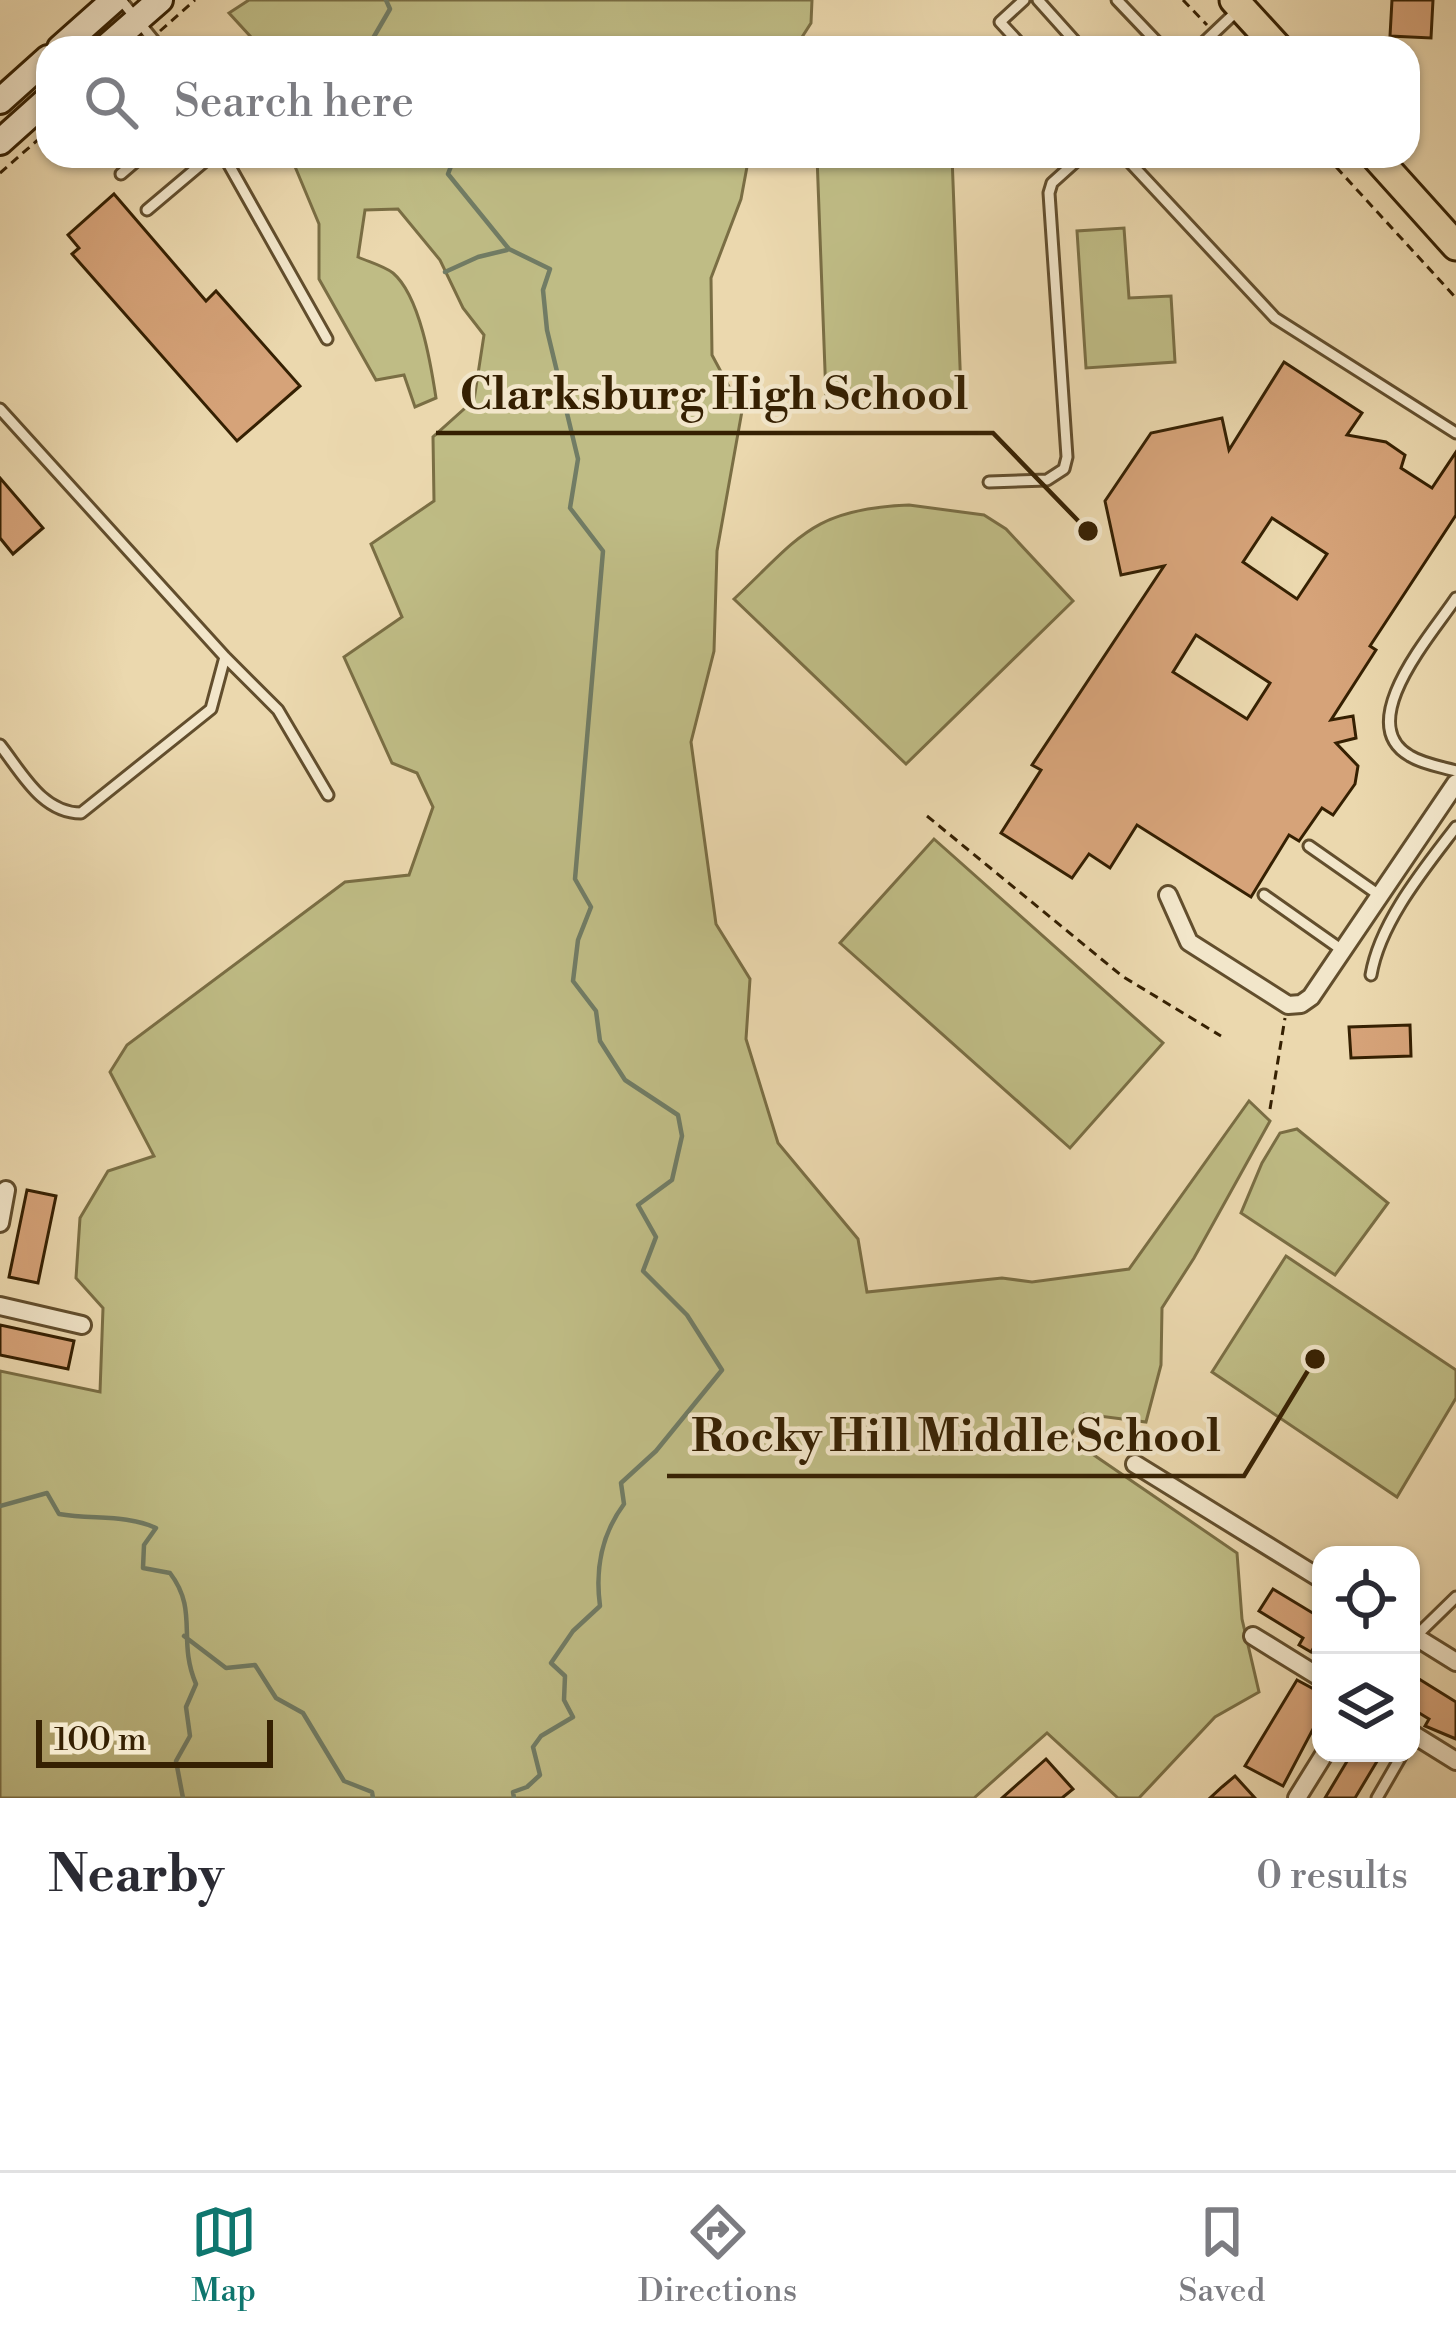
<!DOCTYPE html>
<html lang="en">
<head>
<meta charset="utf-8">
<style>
	body { margin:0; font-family:"Libre Bodoni",serif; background:#f2f2f3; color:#2b2b33 }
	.controls { position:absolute; right:36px; bottom:36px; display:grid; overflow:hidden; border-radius:24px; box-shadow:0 3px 9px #0004 }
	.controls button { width:108px; height:108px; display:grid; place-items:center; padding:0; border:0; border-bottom:3px solid #e1e1e2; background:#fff; color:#2b2b33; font:60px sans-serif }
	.scale { position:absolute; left:36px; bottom:30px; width:237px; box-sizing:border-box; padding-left:12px; border:6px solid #352002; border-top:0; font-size:33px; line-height:42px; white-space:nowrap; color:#352002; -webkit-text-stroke:9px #f2e6ca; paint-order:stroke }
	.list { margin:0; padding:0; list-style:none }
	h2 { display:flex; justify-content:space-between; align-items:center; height:156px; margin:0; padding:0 48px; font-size:51px }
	h2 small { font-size:39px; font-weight:400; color:#7c7c81 }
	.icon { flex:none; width:66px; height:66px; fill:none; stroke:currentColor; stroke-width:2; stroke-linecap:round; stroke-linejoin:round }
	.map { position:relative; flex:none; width:1456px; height:1798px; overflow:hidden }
	.search { position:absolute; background:#fff; box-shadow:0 3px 9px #0004; left:36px; right:36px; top:36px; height:132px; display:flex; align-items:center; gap:30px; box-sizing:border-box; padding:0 42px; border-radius:36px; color:#7c7c81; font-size:45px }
	.sheet { height:372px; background:#fff }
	nav { display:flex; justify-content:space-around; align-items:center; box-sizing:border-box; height:168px; border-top:3px solid #e1e1e2; background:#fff; font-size:33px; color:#7c7c81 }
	nav a { display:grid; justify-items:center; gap:6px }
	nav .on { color:#0f766e }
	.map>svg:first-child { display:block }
</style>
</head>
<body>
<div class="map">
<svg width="1456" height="1798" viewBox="0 0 1456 1798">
	<rect width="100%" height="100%" fill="#ebd8ae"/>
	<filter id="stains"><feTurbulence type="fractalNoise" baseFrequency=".00167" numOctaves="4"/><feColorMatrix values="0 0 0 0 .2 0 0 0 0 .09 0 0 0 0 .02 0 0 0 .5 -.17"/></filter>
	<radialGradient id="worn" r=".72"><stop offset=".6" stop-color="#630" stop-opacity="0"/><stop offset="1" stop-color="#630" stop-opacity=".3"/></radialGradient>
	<!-- green -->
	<path fill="#bfbc85" stroke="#7a6e44" stroke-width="3" d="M249 0H812L811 23 795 48H261L229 13Z
		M749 156 741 199 711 278 712 355 742 411 717 551 714 651 691 742 716 924 750 979 746 1039 778 1143 858 1239 867 1292 1002 1278 1032 1282 1129 1269 1249 1101 1270 1121 1194 1258 1162 1308 1161 1365 1146 1422 1084 1414 1069 1438 1237 1553 1242 1619 1259 1692 1215 1717 1139 1798H1118L1047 1733 974 1798H0V1371L100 1392 103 1308 76 1278 80 1218 108 1171 154 1156 110 1072 127 1045 345 882 409 875 433 807 417 773 392 763 344 657 402 617 371 544 434 501 433 437 474 400 484 335 463 308 440 260 398 209 365 210 358 257C369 262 384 266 393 273 420 296 431 365 436 398L415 407 404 375 376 380 319 279V224L291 157Z
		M817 156H952L961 392 826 397Z
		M1124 228 1129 298 1171 296 1175 362 1086 368 1077 231Z
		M909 505 984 515 1006 529 1073 601 906 764 734 599C800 537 812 509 909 505Z
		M934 839 1163 1043 1070 1148 840 943Z
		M1297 1129 1388 1203 1335 1275 1241 1213 1262 1163 1280 1133Z
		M1286 1256 1456 1370V1398L1397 1497 1212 1372Z"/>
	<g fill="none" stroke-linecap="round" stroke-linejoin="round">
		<!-- stream -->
		<path stroke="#717c65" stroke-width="4.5" d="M382 48 372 40 390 9 386 0
			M455 156 448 174 509 249 550 269 543 290 547 330 578 459 570 508 603 551 575 879 591 907 578 940 573 981 596 1011 600 1041 625 1080 678 1115 682 1136 672 1180 638 1205 656 1237 643 1271 687 1315 722 1370 656 1451 621 1483 624 1504C601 1535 595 1569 600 1606L573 1631 551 1663 565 1676 564 1700 573 1717 541 1736 533 1747 540 1775 527 1787 513 1792 514 1798
			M445 272 478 257 507 250
			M0 1506 47 1493 59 1514C93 1520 125 1514 156 1528L144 1545 143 1568 170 1573C199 1611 177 1640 196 1684L186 1707 190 1736 176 1761 183 1798
			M184 1636 226 1668 255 1665 276 1698 303 1713 344 1781 372 1792 373 1798"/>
	</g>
	<!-- building -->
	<path fill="#d6a379" stroke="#352002" stroke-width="3" fill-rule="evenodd" d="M1392 0H1433L1431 38 1390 36Z
		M114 194 206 301 216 291 300 386 237 441 72 254 79 248 68 235Z
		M1284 362 1362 413 1347 435 1386 442 1405 455 1401 468 1432 488 1456 452V515L1370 646 1376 650 1331 720 1353 716 1356 738 1336 743 1358 766 1355 784 1333 815 1322 808 1299 841 1289 835 1251 897 1137 825 1110 868 1089 854 1072 878 1001 833 1041 770 1032 765 1164 566 1121 575 1105 501 1151 433 1222 418 1229 450ZM1272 518 1327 554 1297 599 1243 562ZM1196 635 1270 683 1247 719 1173 672Z
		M0 478 43 528 13 554 0 538Z
		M1410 1025 1411 1056 1351 1058 1349 1027Z
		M27 1190 56 1196 38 1283 9 1277Z
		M0 1325 74 1341 68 1369 0 1355Z
		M1273 1589 1321 1618V1636L1311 1652 1299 1645 1303 1638 1259 1611Z
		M1411 1674 1456 1702V1739L1425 1726 1429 1719 1411 1708Z
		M1297 1680 1321 1693V1714L1283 1786 1245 1766Z
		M1352 1753H1382L1355 1798H1325Z
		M1046 1759 1073 1789 1062 1798H1002Z
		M1235 1776 1255 1798H1210L1222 1787Z"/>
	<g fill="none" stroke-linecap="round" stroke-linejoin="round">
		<defs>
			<path id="lane" d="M121 0 160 48
				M1024 0 1000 22 1024 48
				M1038 0 1081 48
				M1117 0 1157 42 1150 48
				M1198 48 1237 11
				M224 156 327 339
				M1124 156 1275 318 1456 433
				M121 174 142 156
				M147 210 211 156
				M0 409 225 657 278 710 328 795
				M989 482 1047 480 1064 469 1067 457 1049 193 1052 183 1082 156
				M1456 598C1433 633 1352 723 1410 756 1423 764 1442 767 1456 771
				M0 745C22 773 42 813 81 813L211 709 225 657
				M1309 846 1379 895
				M1264 895 1342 950
				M1371 975C1380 922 1424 869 1456 827
				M1415 1637 1456 1597
				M1377 1798 1403 1753"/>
			<path id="street" d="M1168 895 1189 942 1288 1005 1301 1004 1311 997 1456 783
				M0 1223 6 1190
				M0 1306 82 1325
				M1135 1464 1321 1579
				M1411 1634 1456 1662
				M1253 1636 1321 1678
				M1411 1733 1456 1761
				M1297 1798 1325 1753"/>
			<path id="secondary" d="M60 48 114 0
				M105 48 160 0
				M0 101 48 58
				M0 142 48 99"/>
			<path id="primary" d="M1234 0 1278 48
				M1375 156 1456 246"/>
		</defs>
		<!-- lane casing -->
		<use href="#lane" stroke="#624e2d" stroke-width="15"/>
		<!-- street casing -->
		<use href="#street" stroke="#624e2d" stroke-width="22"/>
		<!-- secondary casing -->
		<use href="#secondary" stroke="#352002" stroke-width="30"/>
		<!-- primary casing -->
		<use href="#primary" stroke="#352002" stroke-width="33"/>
		<!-- path -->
		<path stroke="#352002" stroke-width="3" stroke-dasharray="9 6" stroke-linecap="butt" d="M1183 0 1207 25
			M160 31 195 0
			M1326 156 1456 298
			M0 173 48 131
			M927 816 1122 976 1221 1036
			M1270 1109 1285 1018"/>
		<!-- lane -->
		<use href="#lane" stroke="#f2e6ca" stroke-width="9"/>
		<!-- street -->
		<use href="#street" stroke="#f2e6ca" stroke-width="16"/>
		<!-- secondary -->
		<use href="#secondary" stroke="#f2e6ca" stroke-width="24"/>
		<!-- primary -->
		<use href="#primary" stroke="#ebd8ae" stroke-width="27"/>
	</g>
	<!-- callouts -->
	<path fill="none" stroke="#352002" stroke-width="4.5" d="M1088 531L993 433H436M1315 1359L1244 1476H667"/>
	<g fill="#352002" stroke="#f2e6ca" stroke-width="4.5">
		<circle cx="1088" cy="531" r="12"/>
		<circle cx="1315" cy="1359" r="12"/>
	</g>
	<g font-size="45" text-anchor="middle" font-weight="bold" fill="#352002" stroke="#f2e6ca" stroke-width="9" stroke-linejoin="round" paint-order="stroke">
		<text x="714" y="409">Clarksburg High School</text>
		<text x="956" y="1451">Rocky Hill Middle School</text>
	</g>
	<rect width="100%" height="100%" filter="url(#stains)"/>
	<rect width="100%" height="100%" fill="url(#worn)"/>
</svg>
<div class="controls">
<button><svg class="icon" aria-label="locate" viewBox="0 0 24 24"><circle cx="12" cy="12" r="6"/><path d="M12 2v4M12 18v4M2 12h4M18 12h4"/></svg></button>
<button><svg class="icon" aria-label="layers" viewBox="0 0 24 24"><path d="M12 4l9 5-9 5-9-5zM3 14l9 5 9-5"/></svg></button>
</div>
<div class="scale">100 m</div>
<div class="search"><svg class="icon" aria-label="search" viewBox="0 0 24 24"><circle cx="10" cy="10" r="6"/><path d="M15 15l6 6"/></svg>Search here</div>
</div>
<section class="sheet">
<h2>Nearby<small>0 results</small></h2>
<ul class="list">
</ul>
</section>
<nav>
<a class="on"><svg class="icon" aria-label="map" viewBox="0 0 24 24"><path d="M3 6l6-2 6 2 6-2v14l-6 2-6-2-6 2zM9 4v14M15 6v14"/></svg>Map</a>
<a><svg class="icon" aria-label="directions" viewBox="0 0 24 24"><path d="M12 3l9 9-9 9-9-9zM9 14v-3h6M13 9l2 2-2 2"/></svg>Directions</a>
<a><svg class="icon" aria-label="saved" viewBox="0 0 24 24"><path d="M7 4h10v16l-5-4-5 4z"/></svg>Saved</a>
</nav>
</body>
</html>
